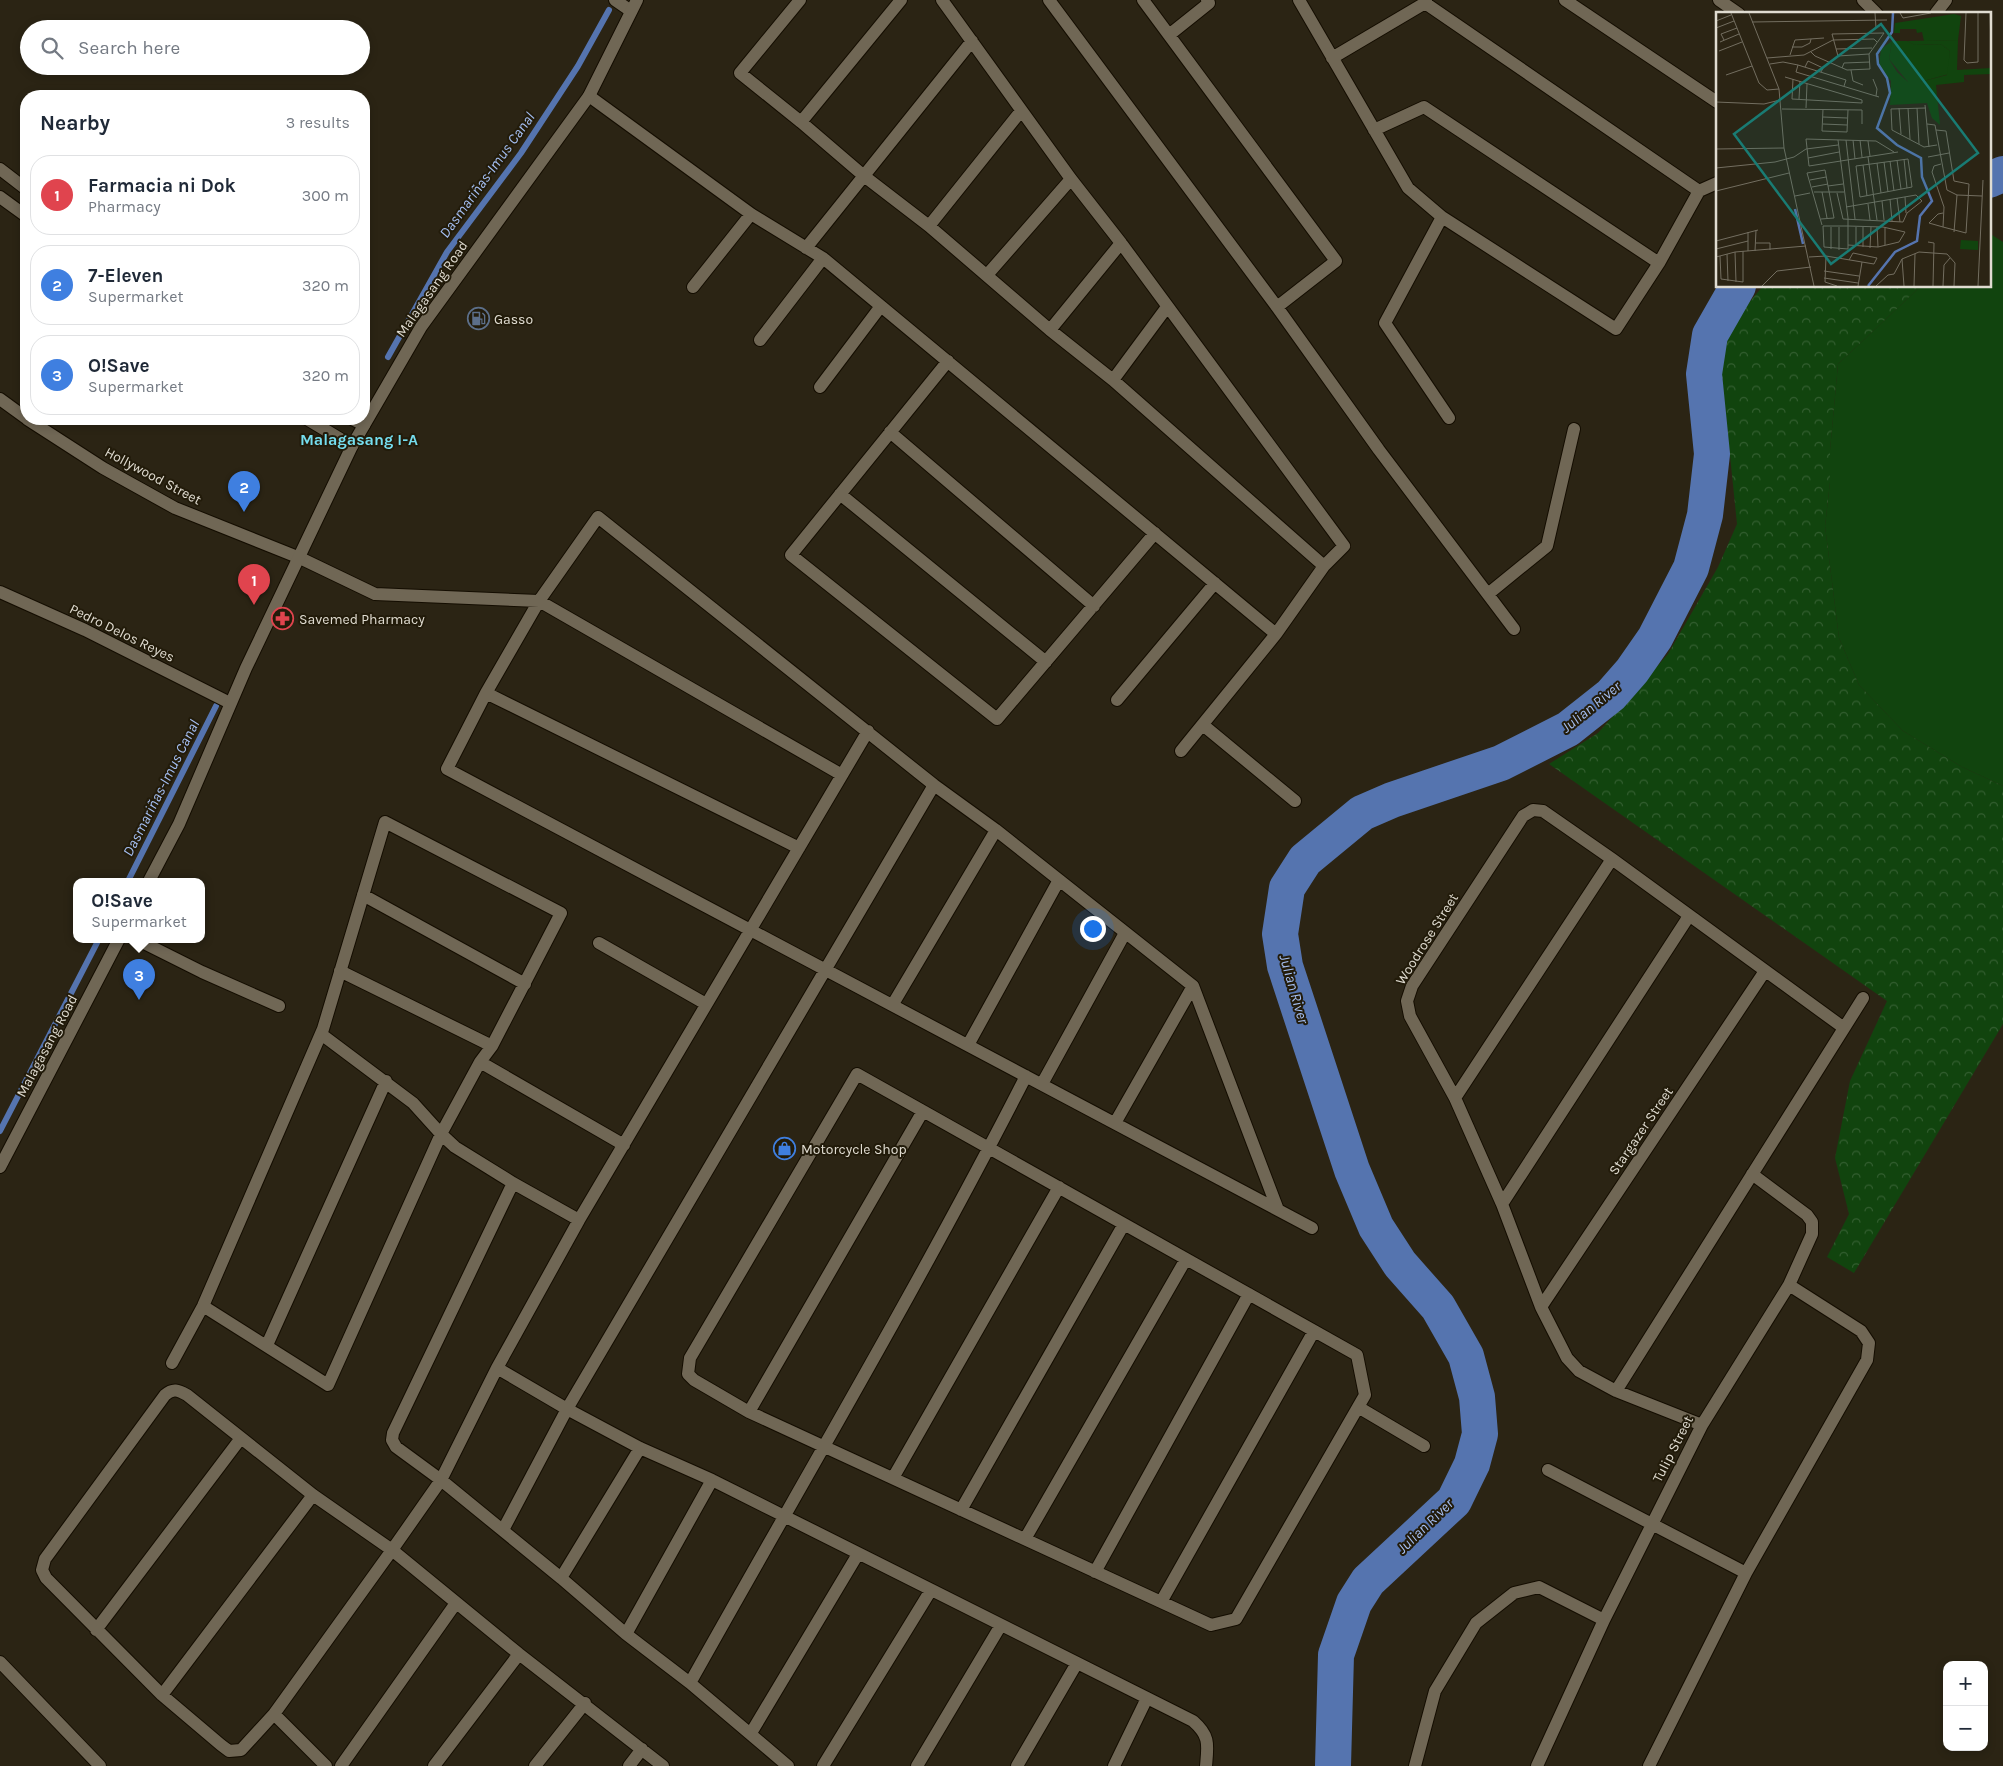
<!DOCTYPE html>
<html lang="en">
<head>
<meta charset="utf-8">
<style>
	body { margin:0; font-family:Karla,sans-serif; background:#f2f2f3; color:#1f2937 }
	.controls { position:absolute; right:15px; bottom:15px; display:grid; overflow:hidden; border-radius:10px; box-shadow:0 2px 8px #0003 }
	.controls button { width:45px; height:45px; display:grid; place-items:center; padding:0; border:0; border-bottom:1px solid #e0e1e3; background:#fff; color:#1f2937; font:25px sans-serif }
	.you { position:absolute; left:1092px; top:928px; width:18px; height:18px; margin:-12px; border:4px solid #fff; border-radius:50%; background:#1a73e8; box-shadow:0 0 0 8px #1a73e833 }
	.badge { display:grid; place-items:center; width:32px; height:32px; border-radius:50%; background:#2563eb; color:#fff; font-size:16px; font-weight:700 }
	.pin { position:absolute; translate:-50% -41px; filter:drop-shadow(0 1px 2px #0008) }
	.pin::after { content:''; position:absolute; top:26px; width:18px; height:15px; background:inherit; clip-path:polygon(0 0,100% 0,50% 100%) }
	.popup { position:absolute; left:73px; top:878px; width:132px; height:65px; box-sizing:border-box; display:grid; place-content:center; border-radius:10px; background:#fff; filter:drop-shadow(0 1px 4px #0005); font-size:16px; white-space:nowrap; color:#747a83 }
	.popup b { font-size:19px; color:#1f2937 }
	.popup::after { content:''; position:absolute; left:50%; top:100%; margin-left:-10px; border:10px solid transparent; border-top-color:#fff }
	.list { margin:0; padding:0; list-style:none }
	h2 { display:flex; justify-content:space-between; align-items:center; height:65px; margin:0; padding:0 20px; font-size:21px }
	h2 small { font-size:16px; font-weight:400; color:#747a83 }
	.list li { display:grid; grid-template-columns:32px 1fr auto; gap:15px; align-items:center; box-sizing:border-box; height:80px; margin:0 10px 10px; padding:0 10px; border:1px solid #e0e1e3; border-radius:20px }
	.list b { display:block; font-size:19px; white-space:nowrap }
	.list p { margin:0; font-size:16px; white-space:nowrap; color:#747a83 }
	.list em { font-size:16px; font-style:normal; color:#747a83 }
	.icon { flex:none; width:28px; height:28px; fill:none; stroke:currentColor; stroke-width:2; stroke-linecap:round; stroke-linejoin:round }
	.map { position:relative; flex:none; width:2003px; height:1766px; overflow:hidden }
	.search { position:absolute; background:#fff; box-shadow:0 2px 8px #0003; left:20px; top:20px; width:350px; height:55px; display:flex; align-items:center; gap:12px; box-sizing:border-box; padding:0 18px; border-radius:28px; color:#747a83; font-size:19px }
	.panel { position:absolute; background:#fff; box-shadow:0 2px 8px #0003; left:20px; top:90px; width:350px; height:335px; border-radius:20px }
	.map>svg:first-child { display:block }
</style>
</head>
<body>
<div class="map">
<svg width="2003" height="1766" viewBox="0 0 2003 1766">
	<defs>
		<pattern id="forest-crowns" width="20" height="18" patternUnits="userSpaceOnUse" patternTransform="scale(1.25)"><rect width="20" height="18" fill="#11440e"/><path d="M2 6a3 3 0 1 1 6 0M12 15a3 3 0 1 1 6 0" fill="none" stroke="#335e30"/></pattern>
	</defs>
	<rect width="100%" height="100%" fill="#2b2414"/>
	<!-- green -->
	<path fill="#11440e" d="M1989 233 2003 242V786L1962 767 1903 731 1859 685 1839 638 1825 526 1830 482V450L1838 364 1921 286H1989Z"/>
	<!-- forest -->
	<path fill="url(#forest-crowns)" d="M1763 286H1921L1838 364 1830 450V482L1825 526 1839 638 1859 685 1903 731 1962 767 2003 786V1024L1854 1273 1827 1257 1849 1214 1835 1158 1850 1081 1887 1001 1549 764 1598 733 1668 654 1718 567 1737 524 1719 348 1747 305Z"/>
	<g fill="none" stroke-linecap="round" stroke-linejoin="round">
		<!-- stream -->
		<path stroke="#5574af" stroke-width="6" d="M388 357 447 252 521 153 578 66 609 10
			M128 881 216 706
			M0 1131 99 939"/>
		<!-- river -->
		<path stroke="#5574af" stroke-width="36" d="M1989 180 2003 174
			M1333 1766 1336 1655 1354 1603 1368 1581 1454 1501 1472 1464 1480 1434 1477 1397 1466 1356 1438 1307 1400 1264 1376 1227 1352 1170 1285 966 1280 934 1287 888 1305 860 1362 813 1392 800 1501 763 1568 729 1611 695 1632 671 1655 638 1691 568 1705 515 1712 454 1704 374 1710 335 1738 286"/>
		<defs>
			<path id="minor" d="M615 0 631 11
				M800 0 740 73 801 122 864 176 929 226 1050 330 1113 380 1324 566 1344 546 1121 243 1071 179 942 0
				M1049 0 1277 307 1379 450 1514 629
				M1143 0 1336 261 1277 307
				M1299 0 1408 188 1442 217 1616 329 1659 263 1699 191 1717 183
				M1426 0 1425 3 1699 191
				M1565 0 1717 102
				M1719 0 1739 14
				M1863 0 1877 14
				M1936 13 1946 0
				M1169 35 1209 3 1207 0
				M1332 58 1425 3
				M589 96 751 214 823 258 1276 634 1181 751
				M801 122 901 0
				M1374 130 1424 107 1659 263
				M1442 217 1385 323 1449 418
				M929 226 1021 111
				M806 248 972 41
				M987 275 1071 179
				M693 287 751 214
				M1050 330 1121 243
				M760 340 823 258
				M948 361 791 555 997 719 1155 533
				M1113 380 1167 307
				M820 387 881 306
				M0 399 26 418
				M27 419 103 468 175 508 300 558 375 594 539 601 842 775
				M890 432 1094 606
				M840 494 1046 662
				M0 592 85 630 230 703
				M1488 594 1547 546 1574 429
				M1276 634 1324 566
				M486 693 799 848
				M1117 700 1215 583
				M1203 725 1295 801
				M363 895 525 984
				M136 939 202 972 279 1006
				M599 943 706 1004
				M340 971 492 1046
				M893 1004 996 830
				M321 1034 413 1103 441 1134 455 1147 513 1183 579 1220
				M968 1045 1059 880
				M480 1062 624 1145
				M857 1074 1357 1355 1365 1395 1236 1619 1211 1625 749 1412 694 1380 688 1374 690 1358Z
				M1042 1084 1125 933
				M1455 1098 1612 859
				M1115 1123 1193 986
				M513 1183 393 1433 392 1440 396 1447 441 1480 561 1578 626 1634 690 1683 788 1766
				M1502 1204 1689 916
				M1278 1210 1193 986 996 830 934 785 598 517 539 601 486 693 447 769 1312 1228
				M1541 1307 1765 971
				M267 1345 386 1081
				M172 1363 203 1306 323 1029 385 822 561 913 492 1046 480 1062 441 1134 328 1385 203 1306
				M497 1368 567 1409 640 1448 712 1480 784 1516 1193 1721C1210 1736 1208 1744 1206 1766
				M1616 1391 1863 998
				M1358 1407 1424 1446
				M749 1412 923 1111
				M1702 1425 1616 1391 1579 1371 1567 1358 1541 1307 1502 1204 1455 1098 1410 1016 1407 1001 1412 986 1523 816 1533 810 1543 811 1612 859 1844 1028
				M1548 1470 1746 1573
				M893 1478 1059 1187
				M961 1510 1124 1224
				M503 1530 567 1409 934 785
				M1025 1539 1186 1259
				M1095 1572 1249 1294
				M561 1578 640 1448
				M1161 1602 1314 1331
				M96 1630 241 1438
				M626 1634 712 1480
				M0 1662 100 1766
				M690 1683C803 1481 921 1282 1026 1076
				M162 1695 313 1495
				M274 1714 326 1766
				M751 1733 858 1554
				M341 1766 456 1603
				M434 1766 519 1654
				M535 1766 585 1703
				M629 1766 642 1749
				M663 1766 519 1654 392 1550 313 1495 187 1395C178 1390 173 1388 165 1395L45 1559 42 1570 46 1578 162 1695 221 1745 229 1751 241 1750 274 1714 392 1550 441 1480 497 1368 579 1220 868 731
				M823 1766 931 1590
				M917 1766 1001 1625
				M1017 1766 1077 1663
				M1114 1766 1147 1698
				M1415 1766 1435 1691 1476 1623 1514 1593 1539 1587 1604 1620
				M1537 1766 1604 1620 1702 1425 1789 1285 1812 1234V1222L1807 1215 1752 1174
				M1649 1766 1746 1573 1867 1360 1869 1343 1861 1331 1789 1285"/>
			<path id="tertiary" d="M0 169 26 189
				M0 197 26 216
				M307 419 352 446
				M352 419 364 425"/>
			<path id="secondary" d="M149 881 179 824 246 668 352 446 421 327 589 96 637 0
				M0 1167 119 939"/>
		</defs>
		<!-- minor casing -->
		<use href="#minor" stroke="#140d01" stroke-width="14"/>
		<!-- tertiary casing -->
		<use href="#tertiary" stroke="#140d01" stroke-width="14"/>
		<!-- secondary casing -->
		<use href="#secondary" stroke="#140d01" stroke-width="14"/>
		<!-- minor -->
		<use href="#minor" stroke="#706755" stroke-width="12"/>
		<!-- tertiary -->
		<use href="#tertiary" stroke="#706755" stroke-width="12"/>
		<!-- secondary -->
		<use href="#secondary" stroke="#706755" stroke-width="12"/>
	</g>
	<!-- icons -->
	<defs>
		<symbol id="fuel-ring" viewBox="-11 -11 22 22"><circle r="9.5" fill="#221b0a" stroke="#5c6f8a" stroke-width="1.5"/><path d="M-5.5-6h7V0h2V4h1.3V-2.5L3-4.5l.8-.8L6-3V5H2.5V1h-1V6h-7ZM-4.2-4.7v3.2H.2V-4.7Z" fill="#5c6f8a"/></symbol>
		<symbol id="pharmacy-ring" viewBox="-11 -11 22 22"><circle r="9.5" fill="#221b0a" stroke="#e0444e" stroke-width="1.5"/><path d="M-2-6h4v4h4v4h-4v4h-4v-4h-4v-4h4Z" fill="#e0444e"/></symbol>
		<symbol id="shop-ring" viewBox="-11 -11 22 22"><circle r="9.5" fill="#221b0a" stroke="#3f7fe0" stroke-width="1.5"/><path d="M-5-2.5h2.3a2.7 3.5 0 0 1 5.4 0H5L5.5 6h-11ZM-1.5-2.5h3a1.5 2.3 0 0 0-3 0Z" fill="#3f7fe0"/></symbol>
	</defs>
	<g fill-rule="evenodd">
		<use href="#fuel-ring" x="466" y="306" width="25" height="25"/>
		<use href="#pharmacy-ring" x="270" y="606" width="25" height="25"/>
		<use href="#shop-ring" x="772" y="1136" width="25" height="25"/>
	</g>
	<g text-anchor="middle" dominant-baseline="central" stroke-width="4" stroke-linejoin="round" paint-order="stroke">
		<!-- street labels -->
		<g font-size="14" fill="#e0dcd1" stroke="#221b0a">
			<text transform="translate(432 289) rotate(-55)">Malagasang Road</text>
			<text transform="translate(153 476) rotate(28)">Hollywood Street</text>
			<text transform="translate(122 633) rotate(26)">Pedro Delos Reyes</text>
			<text transform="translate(1427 939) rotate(-58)">Woodrose Street</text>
			<text transform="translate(47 1046) rotate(-62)">Malagasang Road</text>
			<text transform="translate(1641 1131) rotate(-56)">Stargazer Street</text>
			<text transform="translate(1673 1449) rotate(-63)">Tulip Street</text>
		</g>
		<!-- poi labels -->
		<g font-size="14" fill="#e0dcd1" stroke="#221b0a" text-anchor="start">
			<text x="494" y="319">Gasso</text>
			<text x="299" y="619">Savemed Pharmacy</text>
			<text x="801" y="1149">Motorcycle Shop</text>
		</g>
		<!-- water labels -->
		<g font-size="15" font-style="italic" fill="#a4bef1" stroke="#221b0a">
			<text transform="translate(487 175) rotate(-54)">Dasmariñas-Imus Canal</text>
			<text transform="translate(1591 707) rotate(-39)">Julian River</text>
			<text transform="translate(161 788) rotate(-63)">Dasmariñas-Imus Canal</text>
			<text transform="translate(1294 989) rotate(74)">Julian River</text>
			<text transform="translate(1425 1526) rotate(-44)">Julian River</text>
		</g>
		<!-- quarter labels -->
		<g font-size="16" font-weight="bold" fill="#75deef" stroke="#221b0a">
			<text x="359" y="439">Malagasang I-A</text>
		</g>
	</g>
	<!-- overview -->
	<g transform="translate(1716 12)">
		<rect width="275" height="275" fill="#2b2414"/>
		<path d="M238 2 245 4 242 28 208 29 206 20 201 21 200 17H184V21H178L179 11ZM176 29H191L199 33 225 32 234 39 233 62 204 70H192L173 47ZM245 228 262 229V238L244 237Z" fill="#11440e"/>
		<path d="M242 28 241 58 275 56V62L248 63V70L220 73 224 113 216 106 211 91 174 93 175 69 163 53 165 37 176 29 173 47 181 60 192 70H204L231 63 234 39 225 32 199 33 191 29Z" fill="#11440e"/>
		<path fill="none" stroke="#5574af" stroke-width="2.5" d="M79 197 87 232M152 274 179 240 201 229 204 204 216 189 206 165 205 146 181 133 161 116 174 81 171 66 162 52 161 42 176 20 177 1"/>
		<path fill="none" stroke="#736e60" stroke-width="1" d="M15 1 43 71 51 78 63 77M33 1 63 77 68 136 98 274M159 1 160 16M184 1 187 6 215 1M250 1 248 48 251 51 262 50V1M274 1 275 35M0 9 15 3M36 10 171 8M0 16 18 9M8 28 5 22 21 16M4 30 23 22M76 35H86L94 31 95 27M120 37 156 36M3 39 26 30M95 40 99 44 131 58 154 57 153 42 168 21 116 22 122 44 153 42M74 43 79 28 108 26M51 46 88 43 117 28 158 27 161 30M54 52 67 50 82 53 130 68 128 74M82 53 80 60 163 85M89 55 92 49 107 56 105 60M126 56 128 51 154 50M135 58 137 69 147 73M10 63 36 54M69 65 146 88M77 67 76 87 146 91V88M157 67 161 77 160 84M83 87 84 69M0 90 48 92 64 88M209 93 213 135M90 96 91 72M183 96 185 122M192 96 194 127M201 96 203 132M210 96 175 97 176 118 208 135 221 133M66 97 146 98V112M107 97 106 119 131 120 132 98M107 105 131 106M107 112 131 113M211 112 219 113 231 178 241 183 266 184M220 118 230 119 238 169 253 172 250 221 227 215 228 195 216 160 218 154 225 152M122 128 132 206V237L108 235 107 214H132L167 215 189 220 183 230 162 235 132 233M130 128 139 207M137 128 139 147M144 128 146 145M152 129 154 144M0 137 68 136M178 140 160 129 90 127 93 154 182 140M152 145 161 208M212 145 233 141M92 146 123 140M188 147 191 176M192 147 196 175 144 185 140 154ZM181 148 185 177M174 149 178 179M168 150 172 180M161 151 165 181M147 153 151 184M0 156 59 150 78 145 90 137 122 133M94 168 110 165M112 174 127 172M96 175 112 172M0 179 73 161M98 180H128M106 180 111 206M121 181 127 207 187 210 191 201 206 189 200 183 130 195M79 184 94 181M189 185 190 201M181 186 184 210M174 187 176 209M166 189 168 208M152 192 154 208M105 207 118 206 109 158 91 161 106 213M115 215V237M140 215V234M161 215 162 235M227 215 213 211 222 202 227 201M169 216V233M32 220V239M238 220 241 183M0 229 42 218M212 230 218 231 217 274M40 231H54V238M147 235V215M154 236 155 215M0 237 32 229M123 238V215M39 239 40 218M19 240 20 270M11 242 12 269M4 244 5 267 27 270V239M110 244 109 270 121 274M0 245 19 240 90 234M93 245 110 244 158 252 161 246 137 241 133 248M186 247 188 274M108 259 143 264M108 266 142 271M46 274 61 259 95 255M142 274 146 250M160 274 172 263 178 262 186 247 203 240 231 242 239 251 238 274M198 274 199 242M227 274 228 253 234 246M262 274 267 168"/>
		<path fill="#197b73" fill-opacity="0.15" stroke="#197b73" stroke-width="2.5" d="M165 12 262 141 115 252 18 122Z"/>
		<rect width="275" height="275" fill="none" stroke="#e0dcd1" stroke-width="2.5"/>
	</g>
</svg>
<div class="controls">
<button>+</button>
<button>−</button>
</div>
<div class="you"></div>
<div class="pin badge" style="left:254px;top:605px;background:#e0444e">1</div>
<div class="pin badge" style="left:244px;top:512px;background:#3f7fe0">2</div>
<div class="pin badge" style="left:139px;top:1000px;background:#3f7fe0">3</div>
<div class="popup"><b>O!Save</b>Supermarket</div>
<div class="search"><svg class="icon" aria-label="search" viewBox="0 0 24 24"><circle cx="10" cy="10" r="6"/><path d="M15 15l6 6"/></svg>Search here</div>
<section class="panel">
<h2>Nearby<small>3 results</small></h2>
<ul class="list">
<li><span class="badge" style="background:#e0444e">1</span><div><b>Farmacia ni Dok</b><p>Pharmacy</p></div><em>300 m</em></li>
<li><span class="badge" style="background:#3f7fe0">2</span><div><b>7-Eleven</b><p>Supermarket</p></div><em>320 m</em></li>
<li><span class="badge" style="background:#3f7fe0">3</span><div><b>O!Save</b><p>Supermarket</p></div><em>320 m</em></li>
</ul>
</section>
</div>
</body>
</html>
